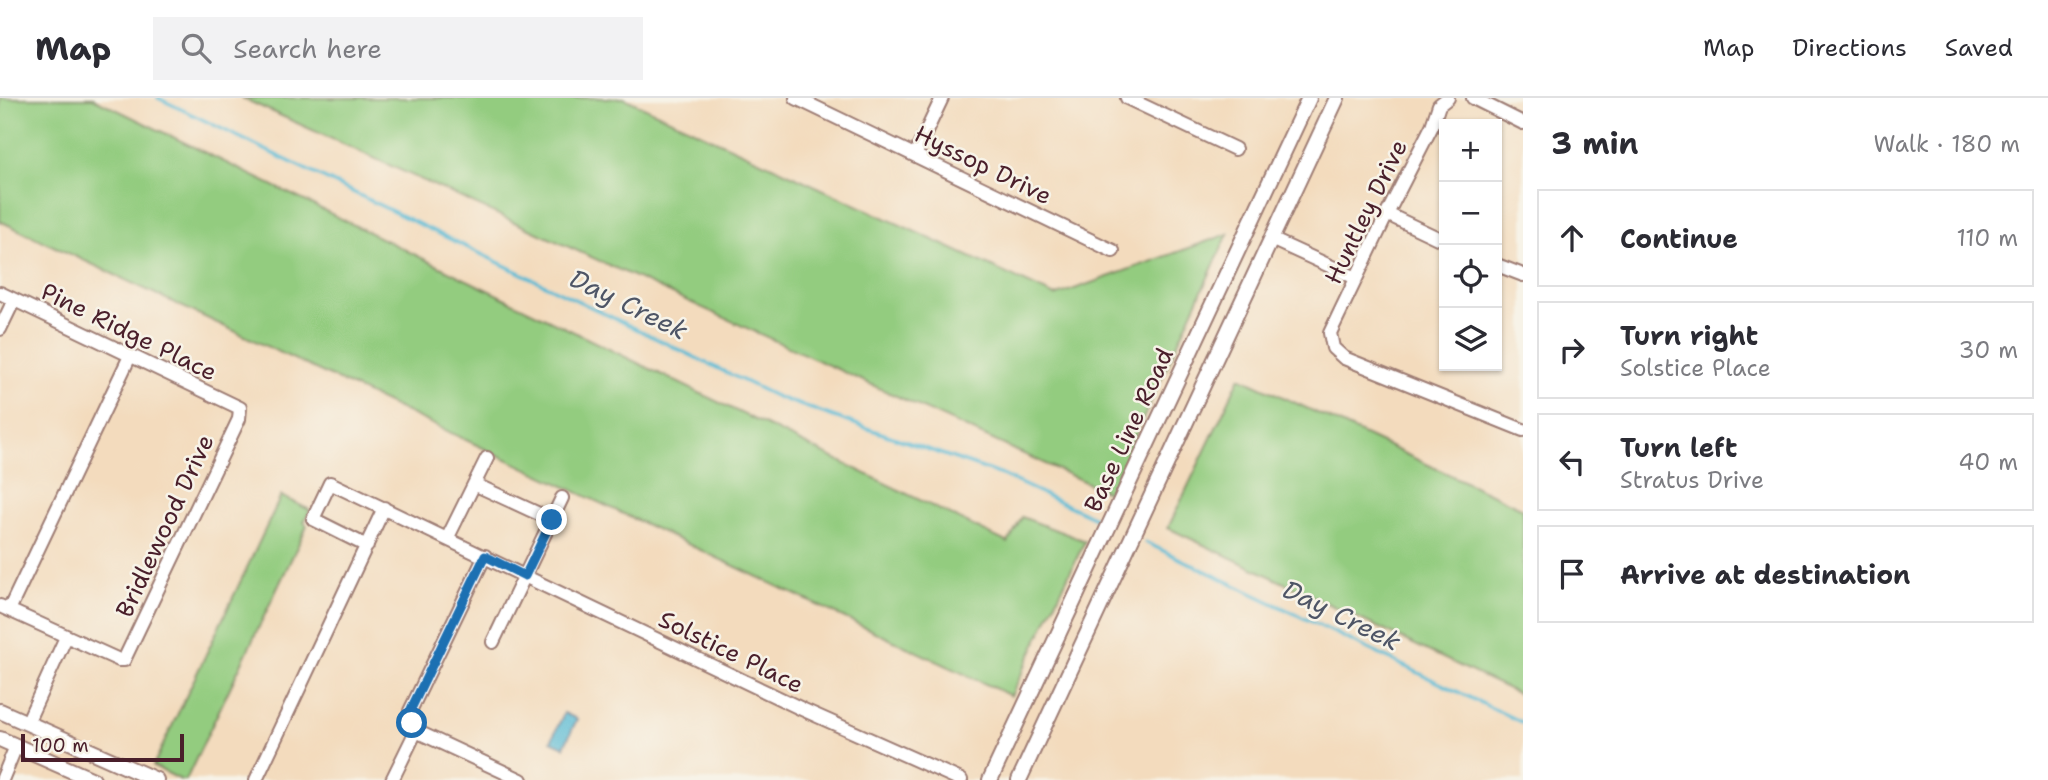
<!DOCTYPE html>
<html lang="en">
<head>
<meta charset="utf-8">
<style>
	body { margin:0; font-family:"Shantell Sans",sans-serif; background:#f2f2f3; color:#2b2b33 }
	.controls { position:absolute; right:21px; top:21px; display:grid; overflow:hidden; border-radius:0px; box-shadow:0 2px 5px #0004 }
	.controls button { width:63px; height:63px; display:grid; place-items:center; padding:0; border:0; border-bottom:2px solid #e1e1e2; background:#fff; color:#2b2b33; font:35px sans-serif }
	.scale { position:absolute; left:21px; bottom:18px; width:163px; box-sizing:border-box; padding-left:7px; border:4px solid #4a1f2b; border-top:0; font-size:19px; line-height:24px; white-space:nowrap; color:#4a1f2b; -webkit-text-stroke:5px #f7f3e8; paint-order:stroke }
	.stop { position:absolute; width:21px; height:21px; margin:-16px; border:5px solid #1f6fb2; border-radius:50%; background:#fff }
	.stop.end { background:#1f6fb2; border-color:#fff; box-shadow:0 2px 7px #0008 }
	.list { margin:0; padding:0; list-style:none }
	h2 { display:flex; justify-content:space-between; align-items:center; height:91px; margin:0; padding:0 28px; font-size:30px }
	h2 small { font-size:23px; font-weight:400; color:#7c7c81 }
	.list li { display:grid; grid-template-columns:46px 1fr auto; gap:21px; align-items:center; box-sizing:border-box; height:98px; margin:0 14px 14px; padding:0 14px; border:2px solid #e1e1e2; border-radius:0px }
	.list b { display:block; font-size:26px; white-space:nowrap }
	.list p { margin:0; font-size:23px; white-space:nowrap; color:#7c7c81 }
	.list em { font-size:23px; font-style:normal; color:#7c7c81 }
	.icon { flex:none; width:38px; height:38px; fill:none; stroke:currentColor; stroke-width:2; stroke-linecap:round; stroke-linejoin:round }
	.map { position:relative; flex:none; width:1523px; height:682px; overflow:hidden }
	header { display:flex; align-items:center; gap:42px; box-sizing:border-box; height:98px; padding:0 35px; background:#fff; border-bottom:2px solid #e1e1e2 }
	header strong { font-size:33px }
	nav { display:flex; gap:38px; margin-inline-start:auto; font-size:24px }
	.search { width:490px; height:63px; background:#f2f2f3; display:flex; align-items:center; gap:18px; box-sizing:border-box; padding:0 24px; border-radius:0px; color:#7c7c81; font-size:26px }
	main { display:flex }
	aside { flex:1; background:#fff }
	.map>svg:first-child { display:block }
</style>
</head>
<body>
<header>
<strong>Map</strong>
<div class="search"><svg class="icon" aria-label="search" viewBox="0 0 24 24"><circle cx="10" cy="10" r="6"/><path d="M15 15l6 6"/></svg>Search here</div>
<nav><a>Map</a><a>Directions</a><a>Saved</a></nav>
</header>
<main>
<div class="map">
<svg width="1523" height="682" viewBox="0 0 1523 682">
	<rect width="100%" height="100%" fill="#f7f3e8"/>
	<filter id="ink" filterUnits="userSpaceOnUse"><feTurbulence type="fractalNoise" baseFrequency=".0143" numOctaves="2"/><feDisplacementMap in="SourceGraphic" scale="14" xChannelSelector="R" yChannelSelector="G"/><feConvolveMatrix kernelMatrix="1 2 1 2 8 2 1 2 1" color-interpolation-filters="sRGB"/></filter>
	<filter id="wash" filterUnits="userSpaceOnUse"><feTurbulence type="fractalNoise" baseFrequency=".00686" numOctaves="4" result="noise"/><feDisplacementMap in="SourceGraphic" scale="28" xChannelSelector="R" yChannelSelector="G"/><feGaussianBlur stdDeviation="1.57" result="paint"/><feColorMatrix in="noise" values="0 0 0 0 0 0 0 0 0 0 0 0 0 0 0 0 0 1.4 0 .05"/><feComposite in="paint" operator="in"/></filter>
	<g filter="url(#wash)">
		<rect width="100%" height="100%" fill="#f3dbbd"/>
		<!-- green -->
		<path fill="#93cc7f" stroke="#6e7655" stroke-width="2" d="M0 0H93L1008 445 1022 419 1085 443 1011 598 0 123Z
			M242 0H624L1055 198 1228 136 1109 395Z
			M1240 279 1523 411V598L1168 430Z
			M281 398 310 412 304 424 307 428 186 682H181L153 668Z"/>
		<!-- water -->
		<path fill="#55b9d4" stroke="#506c80" stroke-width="2" d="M564 615 577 621 564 649 551 643Z"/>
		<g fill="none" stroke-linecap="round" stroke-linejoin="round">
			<!-- stream -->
			<path stroke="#55b9d4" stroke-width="3.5" d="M158 0 777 299 1002 377 1095 420
				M1145 444 1523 625"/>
		</g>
	</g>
	<g filter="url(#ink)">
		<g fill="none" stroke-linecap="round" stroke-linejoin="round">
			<defs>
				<path id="minor" d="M796 0 1113 153
					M1127 0 1235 51
					M1448 0 1439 7 1432 28 1387 116 1330 235 1333 250 1344 260 1523 332
					M1473 0 1523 25
					M915 57 942 0
					M1387 116 1444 143
					M1271 141 1356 180
					M1497 167 1523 177
					M0 195 240 310 239 321 124 562H119L0 508
					M0 231 14 202
					M474 386 552 422
					M447 441 487 360
					M367 448 313 421 330 385 804 612 961 682
					M485 458 410 613 416 633 521 682
					M9 512 130 258
					M493 544 562 400
					M27 625 66 539
					M2 682 16 648
					M256 682 384 410
					M392 682 416 633"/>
				<path id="major" d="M0 613 156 682
					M0 641 93 682
					M990 682 1309 0
					M1019 682 1337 0"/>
			</defs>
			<!-- minor casing -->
			<use href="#minor" stroke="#9e7d74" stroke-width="16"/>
			<!-- major casing -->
			<use href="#major" stroke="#9e7d74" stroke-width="18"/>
			<!-- minor -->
			<use href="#minor" stroke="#fff" stroke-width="12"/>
			<!-- major -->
			<use href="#major" stroke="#fff" stroke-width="14"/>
		</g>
	</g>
	<g fill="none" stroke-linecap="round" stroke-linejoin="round" filter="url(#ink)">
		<!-- route -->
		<path stroke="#1f6fb2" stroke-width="9" d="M412 625 410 613 485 458 525 478 552 422"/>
	</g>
	<g text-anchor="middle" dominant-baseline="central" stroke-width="5" stroke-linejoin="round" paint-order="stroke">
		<!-- street labels -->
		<g font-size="24" fill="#4a1f2b" stroke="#f7f3e8">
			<text transform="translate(983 67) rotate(26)">Hyssop Drive</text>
			<text transform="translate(1366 114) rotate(-64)">Huntley Drive</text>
			<text transform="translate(129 234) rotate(26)">Pine Ridge Place</text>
			<text transform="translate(1129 332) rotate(-65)">Base Line Road</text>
			<text transform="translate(165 428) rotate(-65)">Bridlewood Drive</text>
			<text transform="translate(731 554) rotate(26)">Solstice Place</text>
		</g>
		<!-- water labels -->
		<g font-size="26" font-style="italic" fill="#4e5566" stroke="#f7f3e8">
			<text transform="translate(629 206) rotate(26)">Day Creek</text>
			<text transform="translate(1342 517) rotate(26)">Day Creek</text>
		</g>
	</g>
</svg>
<div class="controls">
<button>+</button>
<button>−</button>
<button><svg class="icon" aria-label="locate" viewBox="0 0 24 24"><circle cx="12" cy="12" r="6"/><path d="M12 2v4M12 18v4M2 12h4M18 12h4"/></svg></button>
<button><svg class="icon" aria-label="layers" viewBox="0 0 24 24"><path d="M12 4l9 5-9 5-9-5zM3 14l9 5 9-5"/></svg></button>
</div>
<div class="scale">100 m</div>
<div class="stop" style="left:412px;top:625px"></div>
<div class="stop end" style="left:552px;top:422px"></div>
</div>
<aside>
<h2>3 min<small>Walk · 180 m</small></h2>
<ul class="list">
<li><svg class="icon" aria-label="ahead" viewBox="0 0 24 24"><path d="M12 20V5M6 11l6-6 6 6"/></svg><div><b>Continue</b></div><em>110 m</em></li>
<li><svg class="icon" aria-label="right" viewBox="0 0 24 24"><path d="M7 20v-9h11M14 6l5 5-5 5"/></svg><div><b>Turn right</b><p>Solstice Place</p></div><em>30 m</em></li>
<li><svg class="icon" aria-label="left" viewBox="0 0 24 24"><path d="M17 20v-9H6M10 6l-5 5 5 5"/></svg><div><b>Turn left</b><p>Stratus Drive</p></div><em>40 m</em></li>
<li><svg class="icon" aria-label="arrive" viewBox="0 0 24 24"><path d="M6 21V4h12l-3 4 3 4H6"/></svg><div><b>Arrive at destination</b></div></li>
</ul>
</aside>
</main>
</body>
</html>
